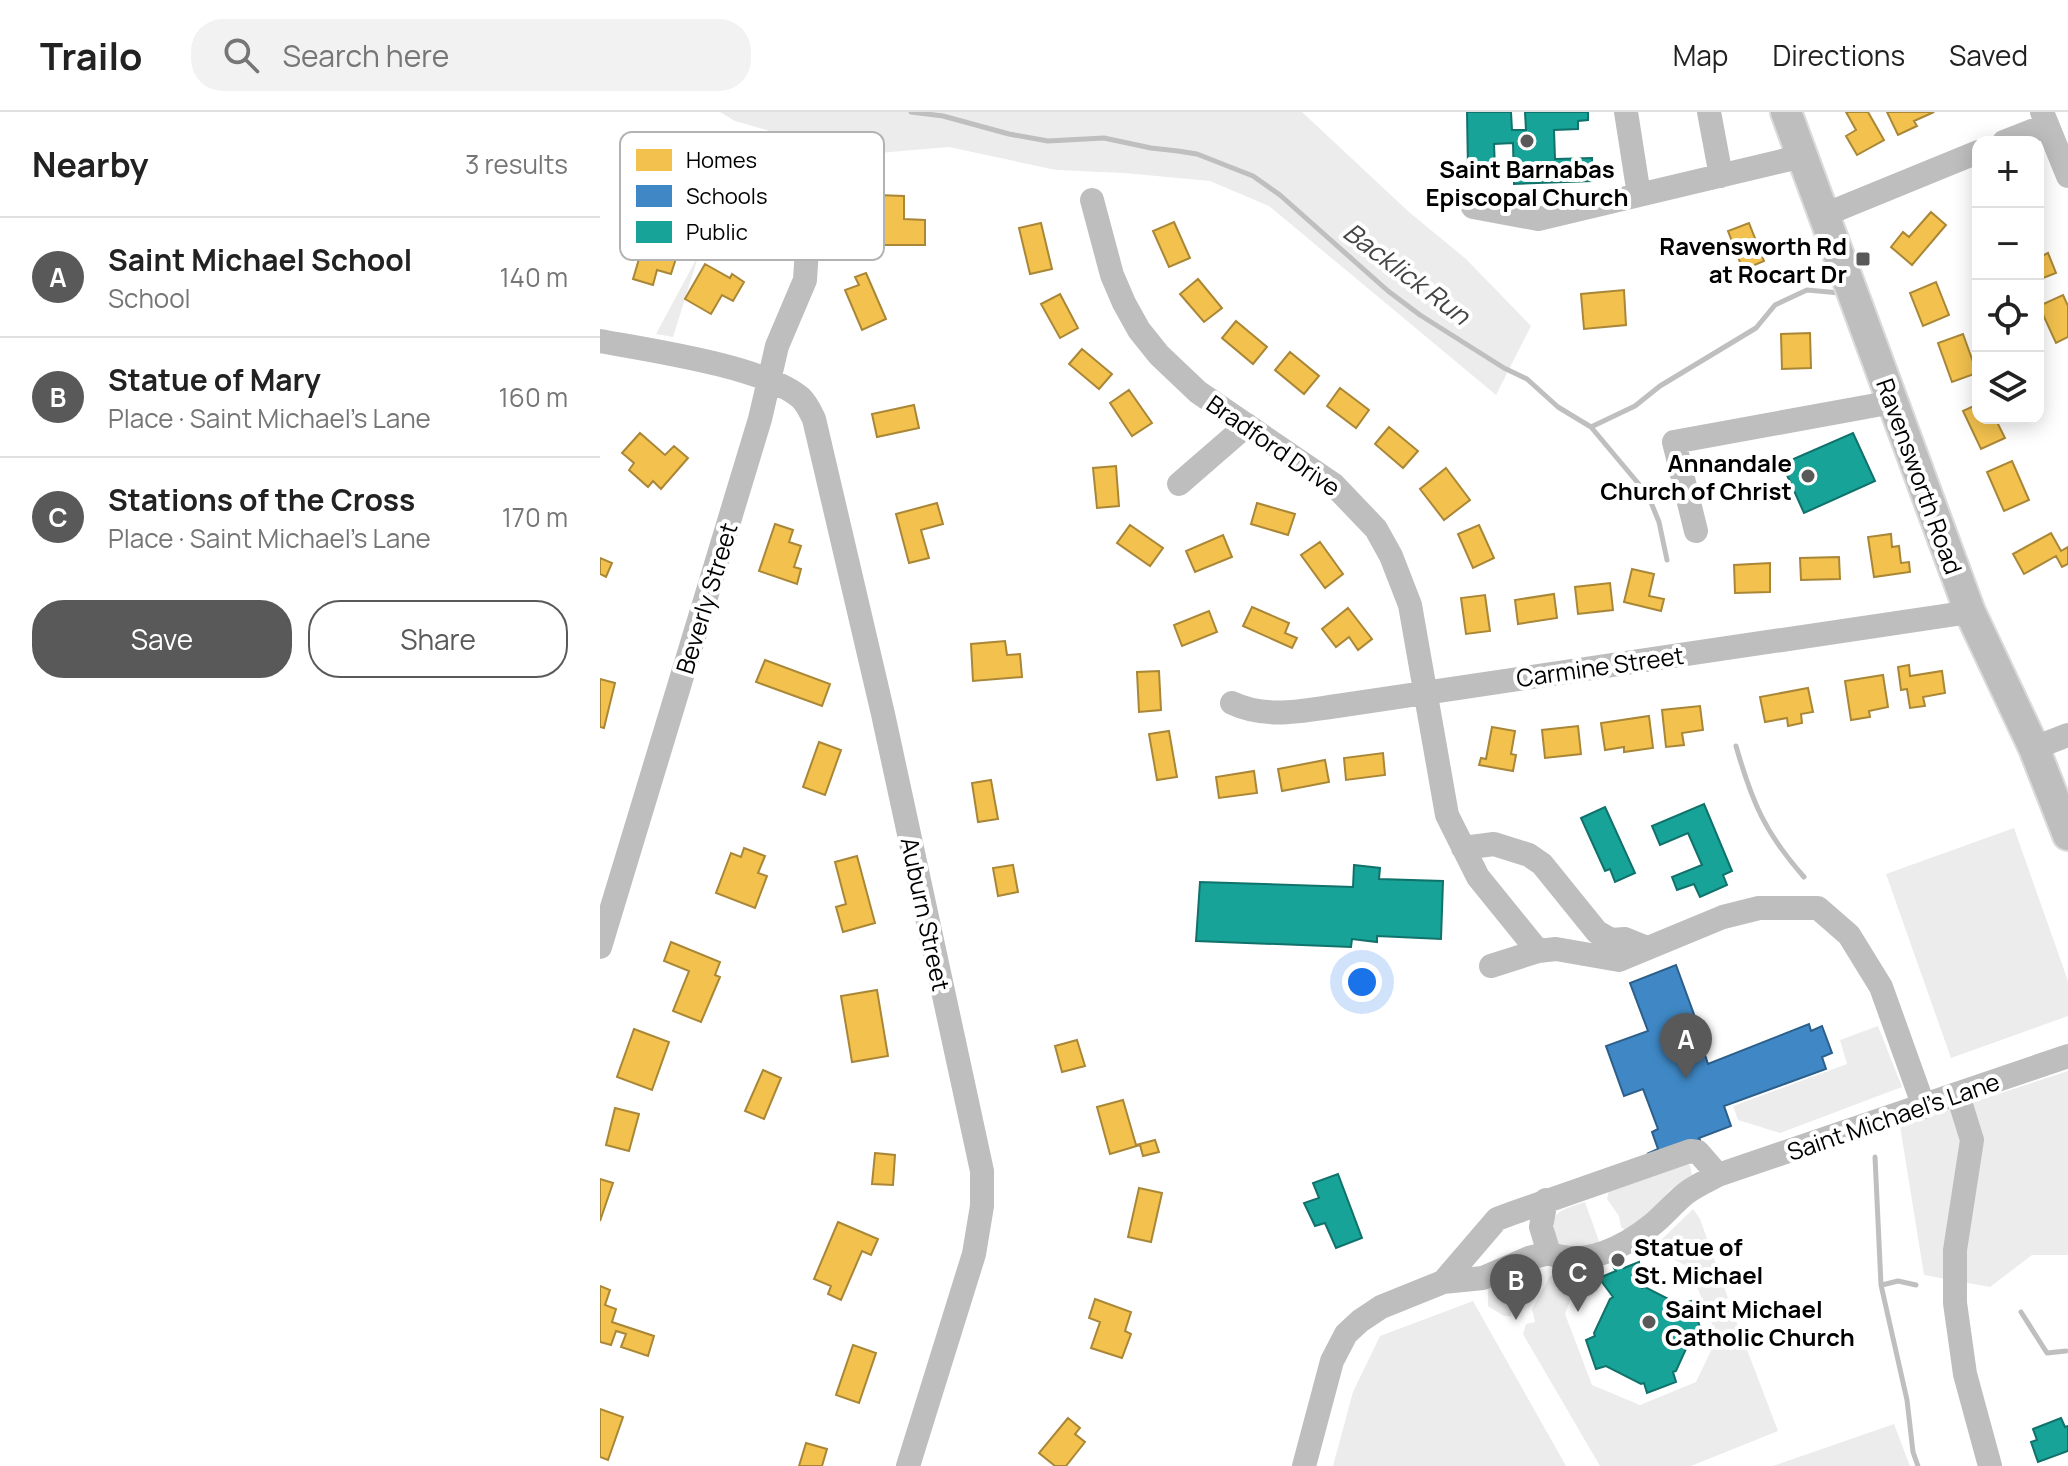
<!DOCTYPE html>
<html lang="en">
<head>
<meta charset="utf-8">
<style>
	body { margin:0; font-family:Manrope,sans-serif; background:#f2f2f2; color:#222 }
	.controls { position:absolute; right:24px; top:24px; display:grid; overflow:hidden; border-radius:16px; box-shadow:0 4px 20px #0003 }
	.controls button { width:72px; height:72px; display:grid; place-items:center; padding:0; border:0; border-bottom:2px solid #e0e0e0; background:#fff; color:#222; font:40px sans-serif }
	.you { position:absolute; left:762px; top:870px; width:28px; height:28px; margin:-20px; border:6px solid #fff; border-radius:50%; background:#1a73e8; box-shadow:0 0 0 12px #1a73e833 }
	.badge { display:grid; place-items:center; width:52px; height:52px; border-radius:50%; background:#595959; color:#fff; font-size:26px; font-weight:700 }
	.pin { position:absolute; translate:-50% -66px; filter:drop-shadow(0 2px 4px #0008) }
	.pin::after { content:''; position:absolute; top:42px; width:28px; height:24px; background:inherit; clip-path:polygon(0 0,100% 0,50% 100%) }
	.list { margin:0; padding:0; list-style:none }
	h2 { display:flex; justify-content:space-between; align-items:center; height:104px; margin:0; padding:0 32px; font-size:34px }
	h2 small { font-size:26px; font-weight:400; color:#767676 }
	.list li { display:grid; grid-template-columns:52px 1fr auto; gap:24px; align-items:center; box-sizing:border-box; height:120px; padding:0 32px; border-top:2px solid #e0e0e0 }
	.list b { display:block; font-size:30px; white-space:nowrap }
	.list p { margin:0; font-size:26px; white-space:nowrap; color:#767676 }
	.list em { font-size:26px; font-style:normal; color:#767676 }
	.actions { display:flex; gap:16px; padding:24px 32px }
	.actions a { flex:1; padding:18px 0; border:2px solid #595959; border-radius:32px; text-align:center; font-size:28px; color:#595959 }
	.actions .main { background:#595959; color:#fff }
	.icon { flex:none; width:44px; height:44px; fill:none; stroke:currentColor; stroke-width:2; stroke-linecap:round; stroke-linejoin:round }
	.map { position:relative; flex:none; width:1468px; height:1354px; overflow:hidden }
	header { display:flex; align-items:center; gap:48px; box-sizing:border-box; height:112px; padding:0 40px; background:#fff; border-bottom:2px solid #e0e0e0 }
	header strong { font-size:38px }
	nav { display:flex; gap:44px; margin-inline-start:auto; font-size:28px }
	.search { width:560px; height:72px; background:#f2f2f2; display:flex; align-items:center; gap:20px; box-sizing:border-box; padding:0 28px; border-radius:32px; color:#767676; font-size:30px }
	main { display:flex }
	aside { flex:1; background:#fff }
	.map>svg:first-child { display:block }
</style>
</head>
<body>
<header>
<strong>Trailo</strong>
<div class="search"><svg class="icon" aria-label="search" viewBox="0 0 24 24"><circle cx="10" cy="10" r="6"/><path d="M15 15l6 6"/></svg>Search here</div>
<nav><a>Map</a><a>Directions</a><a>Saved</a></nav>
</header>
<main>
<aside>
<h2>Nearby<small>3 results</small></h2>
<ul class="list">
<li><span class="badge">A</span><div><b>Saint Michael School</b><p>School</p></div><em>140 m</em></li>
<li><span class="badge">B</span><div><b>Statue of Mary</b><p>Place · Saint Michael's Lane</p></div><em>160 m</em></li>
<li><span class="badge">C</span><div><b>Stations of the Cross</b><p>Place · Saint Michael's Lane</p></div><em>170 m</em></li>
</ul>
<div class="actions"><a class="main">Save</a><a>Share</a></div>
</aside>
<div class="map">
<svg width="1468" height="1354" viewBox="0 0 1468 1354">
	<rect width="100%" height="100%" fill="#fff"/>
	<!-- green -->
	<path fill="#ececec" d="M120 0H702L809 100 866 147 931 214 896 283 669 94 610 69 524 61 456 58 349 35 255 43 135 9Z
		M99 142 73 225 56 222Z
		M1414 716 1468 869V904L1351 946 1286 762Z
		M1278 914 1302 975 1180 1021 1138 1008 1133 994 1247 952 1240 928Z
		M1468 959V1143H1432L1390 1175 1324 1163 1300 1014Z
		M1086 1050 1090 1053 1092 1063 1070 1078 1052 1100 1025 1118 1021 1115 1019 1104 1007 1087 1009 1078Z
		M985 1090 1000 1132 970 1138 957 1131C949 1099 956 1100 985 1090Z
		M1093 1097 1100 1107 1128 1186 1105 1195 1090 1156 1053 1136Z
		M940 1155 942 1164 927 1190 912 1192 911 1204H904L888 1194V1173Z
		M950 1164 979 1165 965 1202 992 1273 1040 1293 1096 1270 1117 1226 1108 1201 1130 1193 1178 1319 1091 1354H1000L923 1222 926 1212 935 1210 932 1197Z
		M873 1189 966 1354H733L753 1280 780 1224Z
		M1294 1312 1310 1354H1173Z"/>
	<!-- homes -->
	<path fill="#f2c14e" stroke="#a98737" stroke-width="2" d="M1246 0H1268L1284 28 1257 43 1246 24 1256 18Z
		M1287 0H1334L1314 9 1317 14 1298 23Z
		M277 83 304 84V107L325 108V133H276Z
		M1331 100 1346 113 1312 153 1291 135 1303 120 1309 125Z
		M574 110 590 146 569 155 553 119Z
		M441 111 452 157 430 162 419 116Z
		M1149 111 1164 149 1143 158 1128 119Z
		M47 120 81 131 71 162 57 158 53 173 33 167Z
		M1438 134 1442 144 1448 141 1456 161 1438 168Z
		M105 152 130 166 132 162 144 170 133 189 122 183 111 202 85 187Z
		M266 161 286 207 262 218 245 178 259 173 255 165Z
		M598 167 622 196 604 210 580 182Z
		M1336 170 1349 203 1323 214 1310 181Z
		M1024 178 1026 213 984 217 981 182Z
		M460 182 478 216 460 226 441 192Z
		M1463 183 1468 194V225L1456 231 1439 194Z
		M636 209 667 235 653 252 622 226Z
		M1210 221 1211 256 1182 257 1181 222Z
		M1363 222 1377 261 1352 270 1338 231Z
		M482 237 512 262 499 277 469 252Z
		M690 240 719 264 704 282 675 258Z
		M740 276 769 298 756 316 727 294Z
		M529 278 552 311 532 324 510 291Z
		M1378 292V306H1395L1405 326 1381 337 1363 299Z
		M314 293 319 316 277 325 272 302Z
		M789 315 818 339 803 356 775 332Z
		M40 321 65 343 74 334 88 346 61 377 53 369 48 375 29 358 34 351 22 341Z
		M1412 349 1429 388 1404 399 1387 360Z
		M516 354 519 394 497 396 493 356Z
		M846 356 870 388 844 408 820 377Z
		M337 391 343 412 321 418 329 446 309 451 296 402Z
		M657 391 695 402 688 423 651 412Z
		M175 412 193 418 189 430 201 434 194 455 201 457 197 472 159 459Z
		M530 413 563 436 550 454 517 431Z
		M879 413 894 446 873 456 858 422Z
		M1451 421 1461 439 1468 435V452L1462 455 1456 444 1424 462 1413 442Z
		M1291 422 1292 435 1299 434 1301 451 1309 450 1310 460 1274 465 1268 425Z
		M623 423 632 445 595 460 586 439Z
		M720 430 743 462 725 476 701 443Z
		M1239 445 1240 467 1201 468 1200 446Z
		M0 446 12 451 6 465 0 462Z
		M1170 451V480L1135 481 1134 453Z
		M1032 457 1054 462 1049 484 1064 487 1061 499 1024 490Z
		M1010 471 1013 498 978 502 975 475Z
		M954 482 957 506 918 512 915 488Z
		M885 483 890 519 866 522 861 486Z
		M652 495 689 511 685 521 697 526 692 536 643 514Z
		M748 496 772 527 758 538 749 525 736 535 722 517Z
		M609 499 617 520 582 534 574 513Z
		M405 529 407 543 420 542 422 565 373 569 371 532Z
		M165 548 230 572 222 594 156 570Z
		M1309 553 1310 564 1342 559 1345 581 1323 585 1325 594 1310 596 1307 577 1301 578 1298 555Z
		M559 559 561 598 539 600 537 560Z
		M1283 563 1288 595 1269 599 1270 605 1251 608 1245 569Z
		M0 567 15 571 4 616 0 615Z
		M1208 576 1213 600 1201 602 1202 611 1188 614 1187 606 1165 610 1160 585Z
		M1100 594 1103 618 1082 621 1084 633 1066 635 1062 598Z
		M1049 604 1053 636 1024 640V635L1005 638 1001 611Z
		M978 614 981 642 945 646 942 618Z
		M892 615 915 619 911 642 916 643 913 659 879 653 881 646 886 647Z
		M569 619 577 665 557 668 549 622Z
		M219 630 241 638 225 683 203 675Z
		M783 641 785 663 746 668 744 646Z
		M725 648 729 670 682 679 678 657Z
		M654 659 657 681 619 686 616 665Z
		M391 668 398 707 378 710 372 671Z
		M144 736 165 744 158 761 167 764 155 796 116 781 131 741 141 745Z
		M257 744 275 811 243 820 236 795 246 792 235 750Z
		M413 753 418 780 398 784 393 756Z
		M71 830 120 850 115 863 120 865 101 910 73 899 89 859 64 849Z
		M277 878 288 944 252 950 241 884Z
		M34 917 69 930 52 978 17 965Z
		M477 928 485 954 462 960 455 934Z
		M163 958 181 966 164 1007 145 999Z
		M523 988 536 1033 555 1028 559 1040 543 1044 540 1033 510 1042 497 995Z
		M15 996 39 1002 29 1039 6 1033Z
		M275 1041 295 1043 293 1073 272 1072Z
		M0 1067 13 1071 0 1109Z
		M539 1076 562 1081 551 1130 528 1125Z
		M238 1110 278 1127 271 1143 262 1139 241 1188 228 1182 231 1174 214 1167Z
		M0 1174 10 1178 5 1193 16 1197 12 1210 54 1224 48 1244 21 1235 26 1222 16 1219 11 1233 0 1230Z
		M495 1187 531 1200 525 1219 531 1222 522 1246 491 1236 500 1210 489 1206Z
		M253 1233 276 1241 259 1291 236 1283Z
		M0 1297 23 1305 8 1348 0 1345Z
		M468 1306 480 1316 475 1322 485 1330 466 1354H455L439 1341Z
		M206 1331 227 1337 222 1354H199Z"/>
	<!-- schools -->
	<path fill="#3f88c5" stroke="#2c5f8a" stroke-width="2" d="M1076 853 1103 927 1100 928 1108 952 1209 912 1211 919 1222 914 1232 941 1222 945 1226 957 1124 994 1131 1014 1099 1026 1100 1028 1047 1042 1058 1037 1052 1020 1058 1017 1043 977 1024 984 1006 934 1048 919 1030 871Z"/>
	<!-- public -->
	<path fill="#17a398" stroke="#10726a" stroke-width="2" d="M867 0H911L912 18H926L925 0H988V8L978 9V17L954 18 955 47 992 46V69L914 72 913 31 894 32 895 56 868 57Z
		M1253 321 1275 369 1204 401 1182 352Z
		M1104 692 1132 759 1123 763 1127 773 1100 785 1094 772 1077 778 1072 765 1102 753 1088 721 1060 733 1052 714Z
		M1005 695 1035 761 1015 770 1010 757 1005 759 981 706Z
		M754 753 780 756 779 767 843 769 841 827 777 824V830L752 827 751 835 596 829 600 770 753 775Z
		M738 1062 762 1126 736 1136 725 1111 715 1114 704 1091 719 1086 713 1071Z
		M1023 1147 1024 1156 1039 1150 1042 1176 1045 1175 1080 1193 1091 1189 1101 1218 1090 1222 1091 1226 1076 1259 1073 1260 1076 1270 1047 1281 1044 1271 1041 1272 1006 1254 996 1257 986 1228 995 1224 994 1221 1010 1187 1013 1185 999 1166 1016 1159 1011 1152Z
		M1461 1306 1465 1315 1468 1314V1339L1438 1350 1431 1330 1437 1328 1433 1317Z"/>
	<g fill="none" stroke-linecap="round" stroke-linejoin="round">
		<!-- stream -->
		<path stroke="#bfbfbf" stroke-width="5" d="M311 0 343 4 409 22 448 29 504 26 551 36 578 39 597 42 653 64 680 83 788 179 820 203 904 256 927 267 958 295 991 315 1035 294 1060 274 1156 216 1175 193 1207 178 1240 181
			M991 315 1048 383 1059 410 1067 448
			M1136 634C1152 690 1165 721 1204 765
			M1275 1045 1281 1173 1307 1288 1313 1340 1318 1354
			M1282 1173 1298 1169 1316 1173
			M1421 1200 1447 1241 1466 1239"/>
		<defs>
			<path id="major" d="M1186 0 1370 500 1434 636 1468 723"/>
		</defs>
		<!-- major casing -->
		<use href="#major" stroke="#dbdbdb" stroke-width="34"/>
		<!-- minor -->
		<path stroke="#bebebe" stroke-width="24" d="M1026 0 1039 83
			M1109 0 1121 64
			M1442 0 1468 64
			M1404 30 1447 13
			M492 88 512 163 524 191 539 218 559 243 598 280 734 373 776 417 791 444 810 493 847 703 878 765 938 839 956 837 1019 848 1123 805 1159 796H1218L1249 823 1281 875 1324 995
			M873 95 938 107 1203 44
			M1224 103 1378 40
			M0 229C49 238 166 255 201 286 207 292 210 299 214 307L283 602 382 1059V1094L374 1142 308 1354
			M579 372 647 313
			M1096 419 1074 330 1293 290
			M632 591C666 607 701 599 737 594L1370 500
			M1434 636 1468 623
			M863 736 894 732 929 743 942 752 997 820 1011 828 1025 827 1047 836
			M0 835 160 307 177 234 205 168 207 137
			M891 854 938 839
			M1358 983 1372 1028 1355 1138V1191L1365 1262 1390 1354
			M946 1088 941 1115 949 1141C984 1156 1025 1135 1053 1112 1064 1103 1074 1091 1085 1082 1095 1074 1107 1069 1118 1063L1468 944
			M843 1170 897 1107 913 1101 1090 1039 1098 1040 1118 1063
			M704 1354 732 1249 746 1222 760 1209 781 1195 843 1170 883 1166 929 1146 949 1141"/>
		<!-- major -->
		<use href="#major" stroke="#bebebe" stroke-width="30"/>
	</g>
	<!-- markers -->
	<g fill="#595959" stroke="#fff" stroke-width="3">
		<circle cx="927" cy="29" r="8"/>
		<rect x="1255" y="139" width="16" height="16" rx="4"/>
		<circle cx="1208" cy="364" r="8"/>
		<circle cx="1018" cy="1148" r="8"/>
		<circle cx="1049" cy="1210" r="8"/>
	</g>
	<g text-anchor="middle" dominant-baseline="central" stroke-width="8" stroke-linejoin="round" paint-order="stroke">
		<!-- poi labels -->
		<g font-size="24" font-weight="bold" fill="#000" stroke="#fff" text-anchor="end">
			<text x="927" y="56" text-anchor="middle">Saint Barnabas<tspan x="927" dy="28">Episcopal Church</tspan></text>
			<text x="1247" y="133">Ravensworth Rd<tspan x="1247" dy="28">at Rocart Dr</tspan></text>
			<text x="1192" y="350">Annandale<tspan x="1192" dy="28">Church of Christ</tspan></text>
			<text x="1034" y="1134" text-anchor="start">Statue of<tspan x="1034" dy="28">St. Michael</tspan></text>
			<text x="1065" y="1196" text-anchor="start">Saint Michael<tspan x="1065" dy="28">Catholic Church</tspan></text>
		</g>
		<!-- street labels -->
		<g font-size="24" fill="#000" stroke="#fff">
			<text transform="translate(674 333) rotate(35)">Bradford Drive</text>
			<text transform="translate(1320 364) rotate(70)">Ravensworth Road</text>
			<text transform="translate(106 486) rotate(-73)">Beverly Street</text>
			<text transform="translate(1000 554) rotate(-8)">Carmine Street</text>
			<text transform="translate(326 802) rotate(78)">Auburn Street</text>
			<text transform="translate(1293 1004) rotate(-19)">Saint Michael's Lane</text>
		</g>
		<!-- water labels -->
		<g font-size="26" font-style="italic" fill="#444" stroke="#fff">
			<text transform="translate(807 161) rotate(37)">Backlick Run</text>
		</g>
	</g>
	<!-- legend -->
	<rect x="20" y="20" width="264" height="128" rx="12" fill="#fff" stroke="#b2b2b2" stroke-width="2"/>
	<rect x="36" y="37" width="36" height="22" fill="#f2c14e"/>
	<rect x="36" y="73" width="36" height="22" fill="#3f88c5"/>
	<rect x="36" y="109" width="36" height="22" fill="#17a398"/>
	<g font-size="22" fill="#000">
		<text x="86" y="56">Homes</text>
		<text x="86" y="92">Schools</text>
		<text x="86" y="128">Public</text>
	</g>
</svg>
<div class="controls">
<button>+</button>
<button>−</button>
<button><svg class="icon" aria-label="locate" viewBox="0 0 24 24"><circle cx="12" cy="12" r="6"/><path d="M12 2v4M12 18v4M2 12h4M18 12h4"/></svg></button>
<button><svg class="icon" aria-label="layers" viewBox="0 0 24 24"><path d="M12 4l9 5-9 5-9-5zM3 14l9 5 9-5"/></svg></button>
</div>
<div class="you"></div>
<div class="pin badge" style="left:1086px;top:967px">A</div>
<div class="pin badge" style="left:916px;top:1208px">B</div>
<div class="pin badge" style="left:978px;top:1200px">C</div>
</div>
</main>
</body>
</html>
